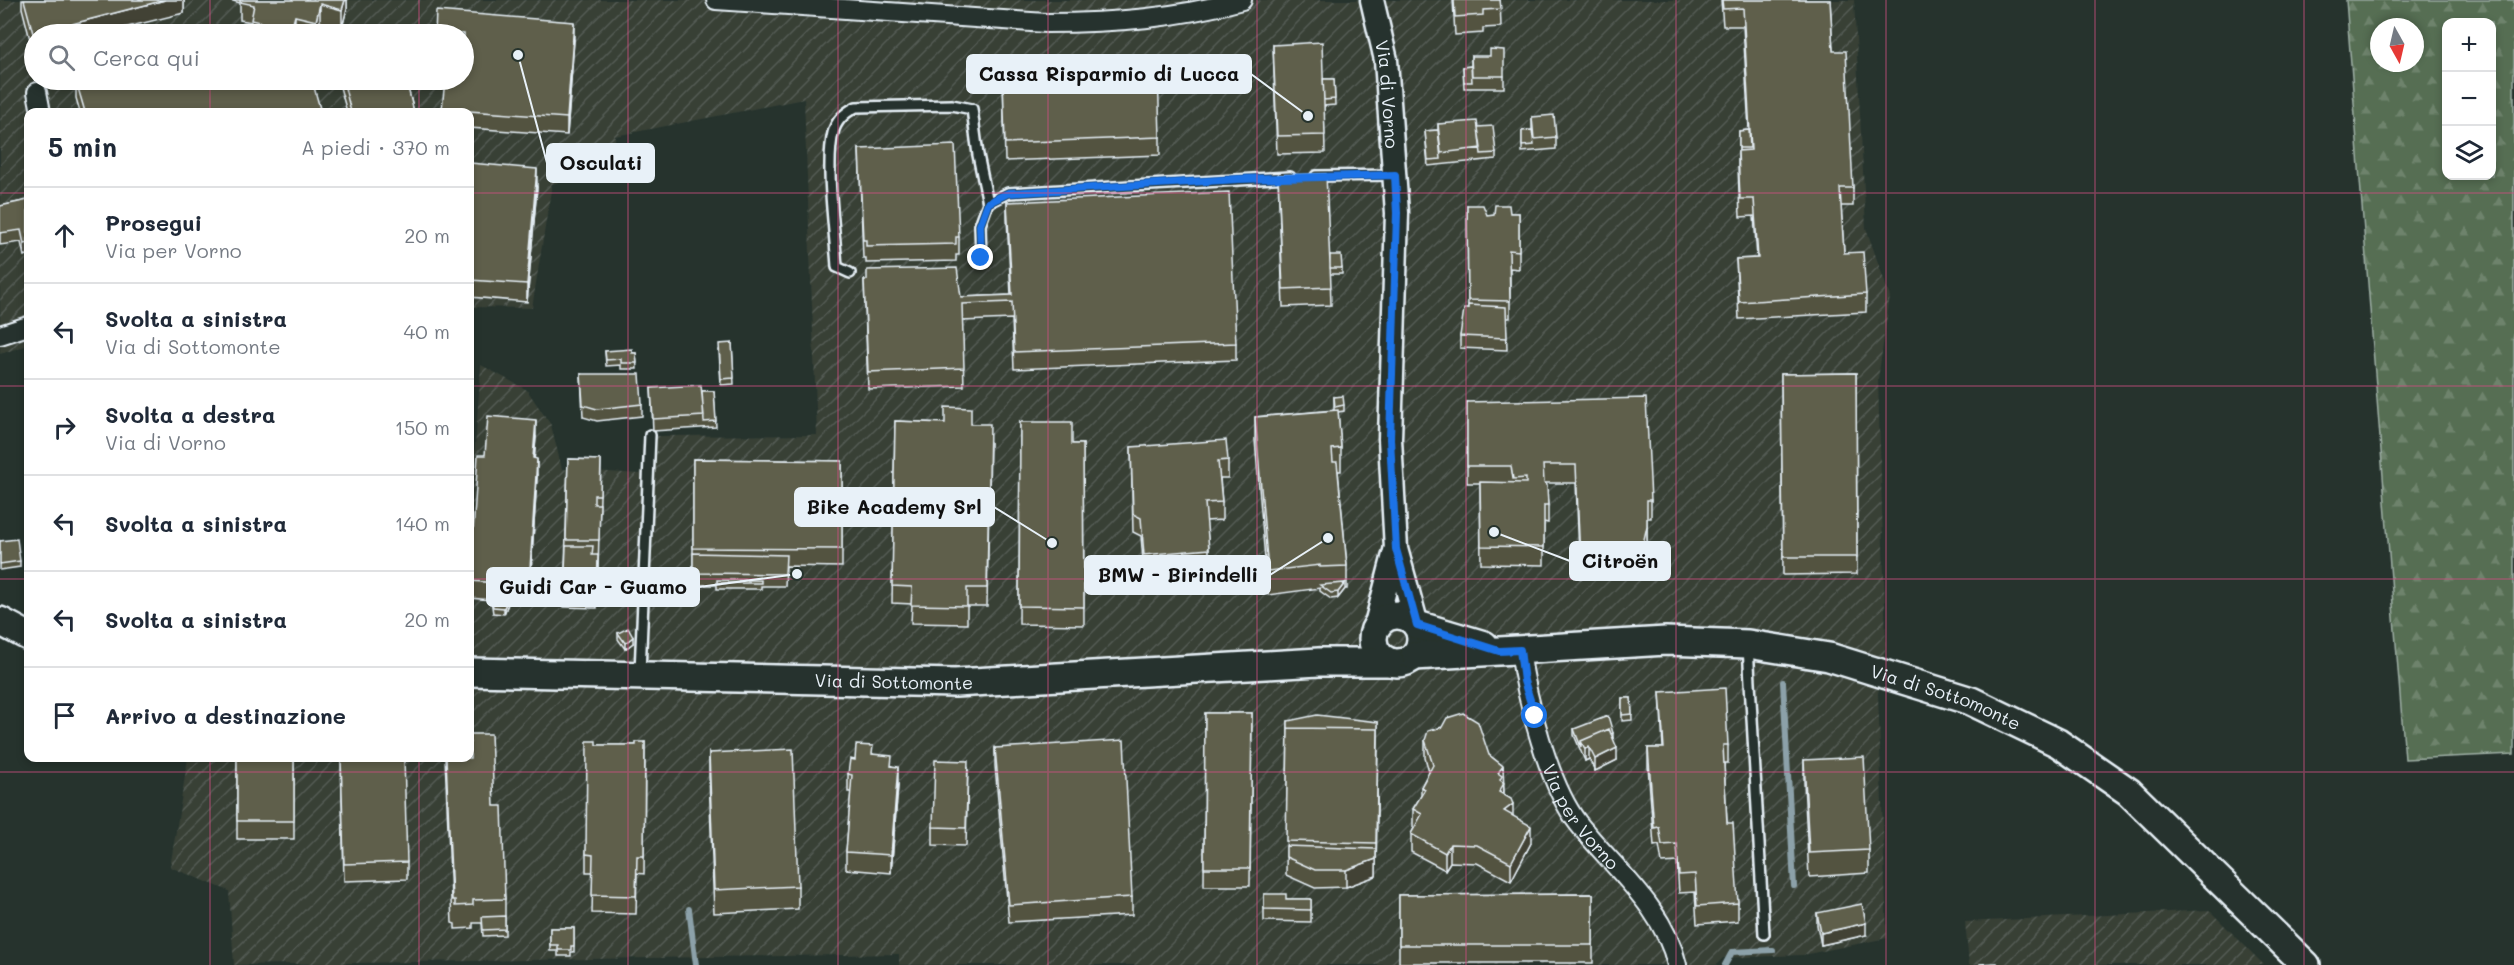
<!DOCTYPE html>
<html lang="it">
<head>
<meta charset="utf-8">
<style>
	body { margin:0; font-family:Mali,sans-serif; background:#f2f2f3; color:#1f2937 }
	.controls { position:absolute; right:18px; top:18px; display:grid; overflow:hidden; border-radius:12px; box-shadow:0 3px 9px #0003 }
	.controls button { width:54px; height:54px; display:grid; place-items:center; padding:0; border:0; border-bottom:2px solid #e0e1e3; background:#fff; color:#1f2937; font:30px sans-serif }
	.compass { position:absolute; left:2370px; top:18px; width:54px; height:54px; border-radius:50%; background:#fff; box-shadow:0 3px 9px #0003; rotate:172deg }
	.stop { position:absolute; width:18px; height:18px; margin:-14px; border:4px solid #1a73e8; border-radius:50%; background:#fff }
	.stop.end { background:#1a73e8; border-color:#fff; box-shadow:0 2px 6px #0008 }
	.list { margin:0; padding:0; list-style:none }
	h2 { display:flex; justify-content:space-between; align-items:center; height:78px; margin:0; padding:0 24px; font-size:26px }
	h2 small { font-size:20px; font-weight:400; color:#747a83 }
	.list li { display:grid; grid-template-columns:39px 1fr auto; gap:18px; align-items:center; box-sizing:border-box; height:96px; padding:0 24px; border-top:2px solid #e0e1e3 }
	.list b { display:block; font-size:22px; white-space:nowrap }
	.list p { margin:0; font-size:20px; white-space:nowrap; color:#747a83 }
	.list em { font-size:20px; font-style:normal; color:#747a83 }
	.icon { flex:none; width:33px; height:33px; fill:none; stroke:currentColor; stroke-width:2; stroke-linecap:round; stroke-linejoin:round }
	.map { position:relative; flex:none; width:2514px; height:965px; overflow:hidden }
	.search { position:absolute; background:#fff; box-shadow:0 3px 9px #0003; left:24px; top:24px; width:450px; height:66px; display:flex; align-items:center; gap:15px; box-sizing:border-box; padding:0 21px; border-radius:33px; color:#747a83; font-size:22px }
	.panel { position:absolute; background:#fff; box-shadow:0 3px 9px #0003; left:24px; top:108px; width:450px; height:654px; border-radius:12px }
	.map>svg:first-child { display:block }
</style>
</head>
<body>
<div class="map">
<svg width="2514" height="965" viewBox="0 0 2514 965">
	<defs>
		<pattern id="industrial-furrows" width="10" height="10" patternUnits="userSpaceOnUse" patternTransform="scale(1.5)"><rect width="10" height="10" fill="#374036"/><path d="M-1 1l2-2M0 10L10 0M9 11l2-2" fill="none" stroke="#545c54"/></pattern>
		<pattern id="forest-firs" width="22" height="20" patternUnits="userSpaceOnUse" patternTransform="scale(1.5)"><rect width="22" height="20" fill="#566e53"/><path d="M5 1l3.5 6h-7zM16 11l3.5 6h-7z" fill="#6e836c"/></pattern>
	</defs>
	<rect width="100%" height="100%" fill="#26332d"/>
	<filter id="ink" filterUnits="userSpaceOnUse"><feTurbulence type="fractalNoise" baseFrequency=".0167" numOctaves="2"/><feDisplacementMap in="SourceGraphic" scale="12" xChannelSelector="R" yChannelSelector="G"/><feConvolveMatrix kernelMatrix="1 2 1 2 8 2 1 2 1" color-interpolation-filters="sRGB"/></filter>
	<g filter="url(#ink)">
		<!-- industrial -->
		<path fill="url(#industrial-furrows)" fill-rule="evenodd" d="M0 0H1854L1866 228 1890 297 1878 379 1886 644 1878 694 1887 938 1803 955 1723 958 1716 965H899V954L234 965 229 891 170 867 188 758H470V515L481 365 527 390 551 425 562 469 640 474 657 436 817 435 804 99 615 136 616 167 552 184 532 308 470 307V112H28V345L0 354ZM34 34H464V80H34Z
			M2209 910 2264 965H1969L1965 922Z"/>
		<!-- forest -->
		<path fill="url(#forest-firs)" stroke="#9fb0a6" stroke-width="1.5" fill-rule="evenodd" d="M2346 0H2514V754L2405 759ZM2446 22H2492V176H2446ZM2379 27H2415V63H2379Z"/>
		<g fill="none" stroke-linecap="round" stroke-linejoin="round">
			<!-- stream -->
			<path stroke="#8ca1a9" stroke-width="6" d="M1783 682 1794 886
				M689 909 696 965
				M1725 965 1732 952 1773 950"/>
			<defs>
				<path id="service" d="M1316 176 1395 175
					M981 258 980 225 988 203 1008 193 1290 177
					M850 273 837 267C835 232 825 165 833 133 836 120 846 112 856 107L952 105 972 109 978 155 988 203
					M1748 646 1764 934
					M640 672 650 435"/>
				<g id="minor">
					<path d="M716 0 1046 23C1114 23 1177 18 1242 0"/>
					<path d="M37 92 41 112"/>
					<path d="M0 335 28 326"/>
					<path id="s1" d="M1520 650C1526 697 1549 786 1578 823 1613 868 1664 907 1677 965"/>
				</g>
				<g id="tertiary">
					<path id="s2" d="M1372 0 1386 60 1397 213 1390 439 1396 549 1417 625"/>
					<path d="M1375 628 1395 551"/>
				</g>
				<g id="secondary">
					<circle cx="1397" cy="639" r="24"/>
					<path d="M0 621 28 636"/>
					<path d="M1417 625 1484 645"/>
					<path id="s3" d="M1414 656 1666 641 1748 644 1829 657 1971 701 2058 743 2129 792 2306 965"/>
					<path id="s4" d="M470 672 955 683 1319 662H1390"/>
				</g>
			</defs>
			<!-- service casing -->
			<use href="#service" stroke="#e8f1f8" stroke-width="14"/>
			<!-- minor casing -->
			<use href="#minor" stroke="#e8f1f8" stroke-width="22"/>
			<!-- tertiary casing -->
			<use href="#tertiary" stroke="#e8f1f8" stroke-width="27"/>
			<!-- secondary casing -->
			<use href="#secondary" stroke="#e8f1f8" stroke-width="32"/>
			<!-- service -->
			<use href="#service" stroke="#26332d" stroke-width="9"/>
			<!-- minor -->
			<use href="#minor" stroke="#26332d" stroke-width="18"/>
			<!-- tertiary -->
			<use href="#tertiary" stroke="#26332d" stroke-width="22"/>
			<!-- secondary -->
			<use href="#secondary" stroke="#26332d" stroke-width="27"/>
		</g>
		<!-- wall -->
		<path fill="#525240" stroke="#e8f1f8" stroke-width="1.5" d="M22 0H184V13L34 34V55L22 8Z
			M230 0H347V8L342 28 320 22 317 34H300L295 33V34H251V22L240 20V3Z
			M1453 0H1500L1501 27 1483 28V33L1455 35Z
			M1721 0H1830L1833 51 1853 188V206H1841L1844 253 1866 294V312L1739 319 1736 259 1757 258 1754 216 1740 217 1738 168V151H1739V131L1749 130 1743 26H1723Z
			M574 40 567 135 470 128V112H442V109Z
			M1273 45 1323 79H1334L1335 105 1324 106 1325 153 1277 154Z
			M1471 56 1504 76V88H1464L1463 67 1471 66Z
			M1003 79 1160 137V155L1005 161Z
			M338 80H406L414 112H347Z
			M76 81 321 112H80L76 98Z
			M1532 117 1556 137V149L1522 152V131L1532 130Z
			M1438 124 1478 127 1496 153V159L1428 166 1425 131 1438 130Z
			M859 149 959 237V255H956V261L866 263V258H863Z
			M470 163 537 187 527 302 470 297Z
			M1278 175 1330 255 1342 268V274H1330L1331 305 1283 307Z
			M28 200 24 256 21 242 0 245V206Z
			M1007 202 1236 343V360L1014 369 1012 319 962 321 964 386 868 389 864 280 961 297 1011 295 1007 219Z
			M1467 205 1487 215 1510 213H1519V269L1510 268V318H1506L1507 350 1460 348V336L1468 309Z
			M732 343 734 384 721 385 719 350Z
			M605 351 636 353 637 369H621V365L606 366Z
			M1856 373 1857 574 1783 575 1781 374Z
			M581 374 642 404V416L597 421 583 417Z
			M651 388 702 391H714L716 427 653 431Z
			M1334 397 1344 405V411L1338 412 1341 448V471H1338L1347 566V589H1345L1338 598 1331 599 1320 591V588L1268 595 1255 440V417L1334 410Z
			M1467 402 1651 500V518H1647V543L1643 561 1632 567 1598 569V577L1580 578 1576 483H1545L1548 505V523L1544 522V565L1481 564 1480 483H1467Z
			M895 421 971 424 990 442 987 606H967V624L911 623 912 604 892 603Z
			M1020 422 1072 444H1083L1084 625 1019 624Z
			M536 437 534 458 537 477 529 602 509 601 504 614 493 613 491 600 470 598V581L485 455Z
			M1131 447 1228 460V478H1220L1222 502V520L1206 521 1209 549V567L1144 573 1141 536 1133 532Z
			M568 459 601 460 597 608 564 607Z
			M693 459 842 461V567L786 566 785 586H761V589H717V585H693Z
			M0 541 20 561V567L0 570Z
			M618 633 633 643 625 649 618 639Z
			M1660 692 1728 745V763H1724L1727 823 1738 903V921L1697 924 1695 892 1679 893 1677 862 1662 863 1659 845 1654 846 1648 766V748H1663Z
			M1622 698H1631L1632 720 1622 721Z
			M1205 713H1252L1250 886H1204Z
			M1288 721 1378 722 1376 876 1346 887 1315 888 1286 875Z
			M1574 729 1613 739 1617 760 1595 771 1589 759 1585 761 1574 735Z
			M1425 740 1489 755 1503 766 1504 795 1513 816 1531 843 1511 881 1477 863 1450 862 1445 870 1411 852V834L1414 828 1413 827V809L1421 796V787L1429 771 1425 758Z
			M645 742 644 874 637 873 636 914 592 913 593 872H586V854L596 745H636Z
			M995 748 1132 897V915L1009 922 995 766Z
			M709 753 798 886V909L714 913 709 776Z
			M873 754 892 766 898 785 891 873 846 869V852L851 792H848V774L855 760Z
			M237 758H294V839H237Z
			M341 758 407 862V879L344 881Z
			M445 758 494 806 505 899V935L483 936 482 923H473V928L455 929V924L452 923Z
			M1804 760 1869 850V873L1809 877 1804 783Z
			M968 767 966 846 933 845V827Z
			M1264 894 1286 899H1311V922L1264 921Z
			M1593 894V963H1399V895Z
			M1817 913 1866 935 1821 945 1817 925Z
			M550 928H574V952H571V956H558V951H550Z"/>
		<!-- shaded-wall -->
		<path fill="#424234" stroke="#e8f1f8" stroke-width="1.5" d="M165 0H184V13L99 34H50L68 25Z
			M345 0H347V8L342 28V10Z
			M320 4V22L317 34H316V21Z
			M295 16V34H291V30Z
			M574 22V40L567 135V118Z
			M537 169V187L527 302V284Z
			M28 243V255L24 256V244Z
			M536 420V437L533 476V458Z
			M537 459V477L529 602V585Z
			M1647 526V543L1643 561 1632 567V549Z
			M1345 583V589L1338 598V592Z
			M509 595V601L504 614V608Z
			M633 637V643L625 649V643Z
			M1378 729 1376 876 1346 887V870L1376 859Z
			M1613 733V739L1589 747V759L1585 761V749Z
			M1617 748V760L1595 771V759Z
			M1503 766 1504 800 1499 810 1498 773Z
			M898 767V785L891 873V855Z
			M1513 804V822L1504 811Z
			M1531 826V843L1511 881V863Z
			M1450 844V862L1445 870V853Z
			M1866 923V935L1821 945V933Z"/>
		<!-- building -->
		<path fill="#5f5f4b" stroke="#e8f1f8" stroke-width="1.5" d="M24 0H165L68 25 69 29 50 34H34V37Z
			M240 0H345L342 10 320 4 316 21 295 16 291 30 251 20 254 5 240 2Z
			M1454 0H1500L1501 9 1483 10V15L1455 17Z
			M1722 0H1830L1833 51H1846L1853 188H1840L1844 253 1863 252 1866 294 1739 302 1736 259 1758 258 1754 199H1740L1738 151 1751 150 1743 8 1723 9Z
			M436 11 574 22 567 118 442 109 445 80H464V34H435Z
			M1322 42 1325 135 1277 136 1273 45Z
			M1490 49 1504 50V76H1472L1471 56H1490Z
			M1471 66 1472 82H1464L1463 67Z
			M1158 72 1160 137 1005 143 1003 79Z
			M1323 79H1334L1335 99 1324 100Z
			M81 80H312L321 112H85L76 81Z
			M343 80H406L414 112H351Z
			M1554 115 1556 137 1534 139 1532 117Z
			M1477 121 1481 148 1441 153 1438 124Z
			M1493 126 1496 153 1481 154 1478 127Z
			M1438 130 1441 159 1428 160 1425 131Z
			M1532 130 1534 145 1522 146V131Z
			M1749 130 1750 148H1739V131Z
			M955 145 959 237H956V244L866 246V240H863L859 149Z
			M470 163 537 169 527 284 470 280Z
			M1326 174 1331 287 1283 289 1278 175Z
			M1229 192 1236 343 1014 352 1012 302 962 304 964 368 868 372 864 280H867V270L957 268 961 297 1012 295 1007 202Z
			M28 200V243L24 244 21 230 0 233V206Z
			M1467 205H1483L1487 215 1494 214 1495 205H1509L1510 213H1519V251L1509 250 1510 301 1468 300Z
			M1330 255H1341L1342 268H1330Z
			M1468 305 1506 307 1507 338 1460 336 1464 309H1468Z
			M732 343 734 378 721 379 719 344Z
			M632 349V353H636L637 363H621V359L606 360 605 351Z
			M1856 373 1857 557H1783L1781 374Z
			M581 374H640L642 404 597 409 583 405Z
			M701 385 704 416 653 419 651 388Z
			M702 391H714L716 421 704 422Z
			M1343 396 1344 405 1335 407 1334 397Z
			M1646 398 1651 500H1647V526L1643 544 1632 549 1592 552 1598 560 1580 561 1576 465H1543L1544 482 1547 485 1548 505H1544V547L1481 546 1480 482 1526 483V478L1513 479 1511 466H1467V402Z
			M945 407 971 408V424H990L987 588H967V606L911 605 912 587 892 586 895 421 945 423Z
			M1338 410 1341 448 1332 449 1333 462H1337L1347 566 1320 567V565L1268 571 1255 417Z
			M488 416 536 420 533 458 537 459 529 585 470 581 478 455H485Z
			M1020 422H1072V444H1083L1084 607 1019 606Z
			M1226 440 1228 460 1218 461 1222 502 1205 503 1209 549 1144 555 1141 518 1133 514 1131 447Z
			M568 459 601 460 600 495H594V504H600L599 540H566Z
			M693 459 842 461V549L693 548Z
			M17 539 20 561 0 564V541Z
			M566 546H593L592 555H598L597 596 564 595Z
			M693 553 786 555 785 574 693 573Z
			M717 580H761V583H717Z
			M1345 583 1338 592 1331 593 1320 585Z
			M491 594 509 595 504 608 493 607Z
			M628 628 633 637 625 643 618 633Z
			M1725 688 1728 745H1723L1727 823H1733L1738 903 1697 906 1695 874 1679 875 1677 844 1662 845 1659 827 1654 828 1648 748H1664L1660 692Z
			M1622 698H1631L1632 714 1622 715Z
			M1205 713H1252L1250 868H1204Z
			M1463 713 1478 722 1489 755 1503 766 1498 773 1502 776 1500 780 1504 783 1499 792 1511 799 1513 804 1504 811 1531 826 1511 863 1477 845 1450 844 1445 853 1411 834 1422 814 1413 809 1425 789 1421 787 1433 765 1425 740 1428 731 1442 727 1447 718Z
			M1317 715 1378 722V729L1288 728V721Z
			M1608 716 1613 733 1611 734 1609 729 1581 741V747L1574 729Z
			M1288 728 1378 729 1376 843 1286 841Z
			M1609 729 1617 748 1595 759 1589 747 1585 749 1581 741Z
			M470 734H491L494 806H502L505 899 473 900V905L455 906V900H452L446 758H470Z
			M1124 740 1132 897 1009 905 995 748Z
			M587 741H596V745H636V742H645L644 856H637L636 896 592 895 593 855 586 854Z
			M856 745 873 746 872 754 892 756 891 766 898 767 891 855 846 852 852 775 848 774 850 759 855 760Z
			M793 749 798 886 714 890 709 753Z
			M1864 757 1869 850 1809 853 1804 760Z
			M237 758H294V821H237Z
			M341 758H404L407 862 344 864Z
			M935 760 968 761 966 828 933 827Z
			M1286 846 1376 849V859L1346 870H1315L1286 857Z
			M1264 894H1286V899H1311V910L1264 909Z
			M1593 894V945H1399V895Z
			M1862 904 1866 923 1821 933 1817 913Z
			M505 916V929L483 930 482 917Z
			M550 928H574V946H571V950H558V945H550Z
			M1997 963V965H1980V964Z"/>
	</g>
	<g fill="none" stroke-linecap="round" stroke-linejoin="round" filter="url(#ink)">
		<!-- route -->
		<path stroke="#1a73e8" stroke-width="8" d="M981 258 980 225 988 203 1008 193 1239 179 1395 175 1397 213 1390 439 1396 549 1417 625 1499 651 1520 650 1524 681 1535 716"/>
	</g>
	<!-- grid -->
	<path fill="none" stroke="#cc4e82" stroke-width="1.5" stroke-opacity="0.55" d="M210 0V34M419 0V34M628 0V965M838 0V965M1048 0V965M1257 0V965M1466 0V965M1676 0V965M1886 0V965M2095 0V965M2304 0V965M210 80V112M419 80V112M0 193H28M470 193H2514M0 386H28M470 386H2514M0 579H28M470 579H2514M210 758V965M419 758V965M0 772H2514"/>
	<g text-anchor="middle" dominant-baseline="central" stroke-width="4.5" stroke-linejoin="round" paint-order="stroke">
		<!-- street labels -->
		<g font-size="18" fill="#e8f1f8" stroke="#26332d">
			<text stroke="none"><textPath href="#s2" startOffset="96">Via di Vorno</textPath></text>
			<text stroke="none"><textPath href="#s4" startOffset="424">Via di Sottomonte</textPath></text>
			<text stroke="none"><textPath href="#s3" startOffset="540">Via di Sottomonte</textPath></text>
			<text stroke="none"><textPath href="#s1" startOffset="180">Via per Vorno</textPath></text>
		</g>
	</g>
	<!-- callouts -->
	<path fill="none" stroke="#e8f1f8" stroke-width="2" d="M1308 116L1251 74M518 55L547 163M1052 543L994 507M1494 532L1570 561M1328 538L1270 575M797 574L699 587"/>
	<g fill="#e8f1f8" stroke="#26332d" stroke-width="2">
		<circle cx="1308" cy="116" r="6"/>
		<circle cx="518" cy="55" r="6"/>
		<circle cx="1052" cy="543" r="6"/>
		<circle cx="1494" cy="532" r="6"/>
		<circle cx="1328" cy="538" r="6"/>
		<circle cx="797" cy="574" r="6"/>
	</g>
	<g fill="#e8f1f8" stroke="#e8f1f8" stroke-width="2">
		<rect x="967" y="55" width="284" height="38" rx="6"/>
		<rect x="547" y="144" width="107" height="38" rx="6"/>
		<rect x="795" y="488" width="199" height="38" rx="6"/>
		<rect x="1570" y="542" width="100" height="38" rx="6"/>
		<rect x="1085" y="556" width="185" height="38" rx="6"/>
		<rect x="487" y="568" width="212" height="38" rx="6"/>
	</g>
	<g font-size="20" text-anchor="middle" font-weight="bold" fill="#111">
		<text x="1109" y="81">Cassa Risparmio di Lucca</text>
		<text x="601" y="170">Osculati</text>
		<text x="894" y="514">Bike Academy Srl</text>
		<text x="1620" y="568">Citroën</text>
		<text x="1178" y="582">BMW - Birindelli</text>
		<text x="593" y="594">Guidi Car - Guamo</text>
	</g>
</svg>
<div class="controls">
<button>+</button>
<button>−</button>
<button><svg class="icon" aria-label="layers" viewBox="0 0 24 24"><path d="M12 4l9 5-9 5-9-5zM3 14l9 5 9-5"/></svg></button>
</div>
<svg class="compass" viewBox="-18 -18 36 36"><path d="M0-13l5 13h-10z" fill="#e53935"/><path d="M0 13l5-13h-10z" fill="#747a83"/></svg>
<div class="stop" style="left:1535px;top:716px"></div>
<div class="stop end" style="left:981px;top:258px"></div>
<div class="search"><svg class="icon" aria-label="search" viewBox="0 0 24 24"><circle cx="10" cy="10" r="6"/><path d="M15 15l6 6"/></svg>Cerca qui</div>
<section class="panel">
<h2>5 min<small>A piedi · 370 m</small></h2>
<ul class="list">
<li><svg class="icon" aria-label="ahead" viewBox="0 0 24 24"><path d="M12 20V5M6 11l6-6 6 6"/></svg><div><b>Prosegui</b><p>Via per Vorno</p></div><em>20 m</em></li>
<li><svg class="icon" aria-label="left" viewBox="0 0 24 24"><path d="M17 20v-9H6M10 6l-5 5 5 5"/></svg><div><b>Svolta a sinistra</b><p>Via di Sottomonte</p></div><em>40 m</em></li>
<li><svg class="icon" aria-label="right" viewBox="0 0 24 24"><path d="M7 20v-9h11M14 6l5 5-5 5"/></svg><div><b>Svolta a destra</b><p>Via di Vorno</p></div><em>150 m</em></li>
<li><svg class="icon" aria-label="left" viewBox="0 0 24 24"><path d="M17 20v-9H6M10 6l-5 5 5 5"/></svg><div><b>Svolta a sinistra</b></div><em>140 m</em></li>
<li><svg class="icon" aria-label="left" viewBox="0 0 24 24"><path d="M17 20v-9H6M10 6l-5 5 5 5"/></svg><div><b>Svolta a sinistra</b></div><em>20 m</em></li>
<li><svg class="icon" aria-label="arrive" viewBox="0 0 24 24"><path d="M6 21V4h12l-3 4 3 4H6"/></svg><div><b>Arrivo a destinazione</b></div></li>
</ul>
</section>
</div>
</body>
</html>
